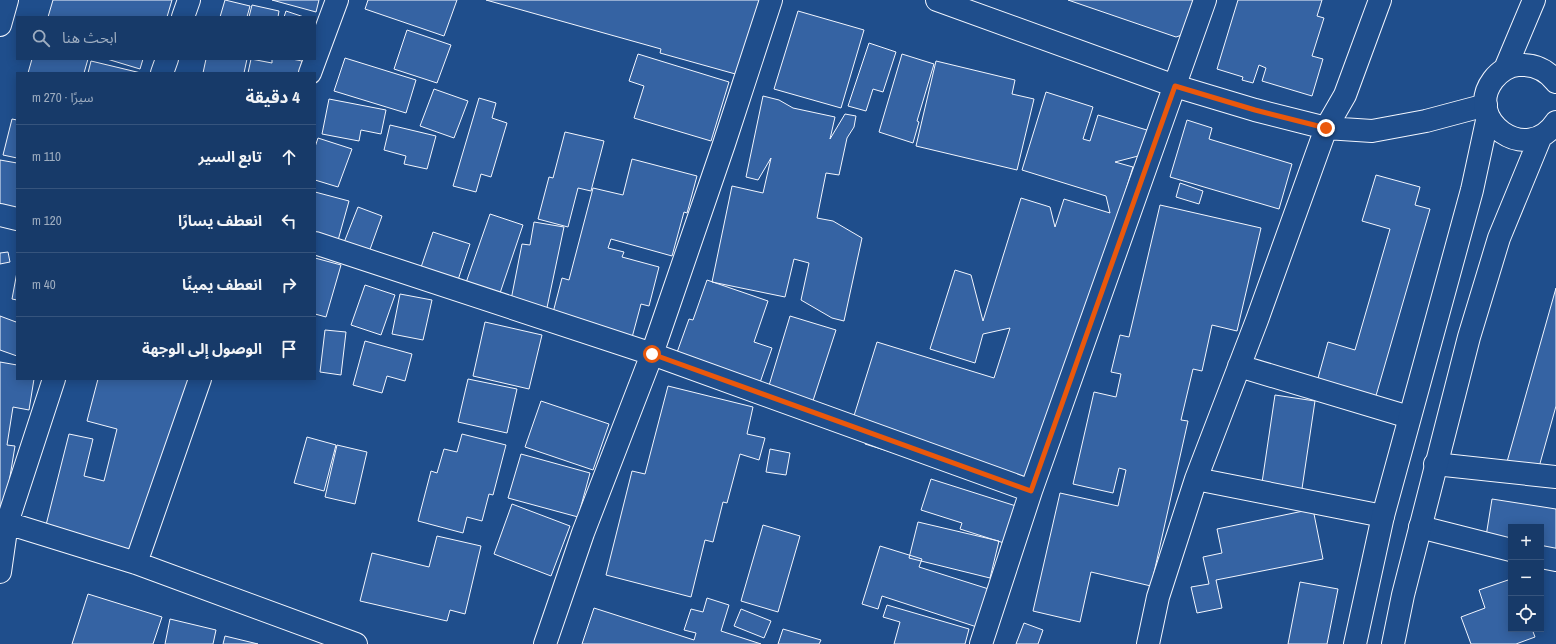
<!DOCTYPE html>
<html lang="ar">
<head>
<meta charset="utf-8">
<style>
	body { margin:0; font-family:"Archivo Narrow","Noto Sans Arabic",sans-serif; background:#20416f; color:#f1f3f6; direction:rtl }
	.controls { position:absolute; right:12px; bottom:12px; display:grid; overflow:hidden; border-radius:0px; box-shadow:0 2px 10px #0003 }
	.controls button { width:36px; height:36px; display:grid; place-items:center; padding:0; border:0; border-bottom:1px solid #36547d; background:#173a69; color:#f1f3f6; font:20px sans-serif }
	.stop { position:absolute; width:12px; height:12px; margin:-9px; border:3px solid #ea580c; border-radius:50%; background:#fff }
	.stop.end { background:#ea580c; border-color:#fff; box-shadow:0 1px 4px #0008 }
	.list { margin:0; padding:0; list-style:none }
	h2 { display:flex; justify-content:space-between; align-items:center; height:52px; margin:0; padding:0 16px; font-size:17px }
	h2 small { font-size:13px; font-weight:400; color:#9eadc0 }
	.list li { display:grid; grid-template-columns:26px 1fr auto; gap:12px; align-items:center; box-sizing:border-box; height:64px; padding:0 16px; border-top:1px solid #36547d }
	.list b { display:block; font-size:15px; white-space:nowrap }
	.list em { font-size:13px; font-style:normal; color:#9eadc0 }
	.icon { flex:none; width:22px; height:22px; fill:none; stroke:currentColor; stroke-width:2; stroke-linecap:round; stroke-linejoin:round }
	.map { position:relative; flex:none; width:1556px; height:644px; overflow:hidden; direction:ltr }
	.search { position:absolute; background:#173a69; box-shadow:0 2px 10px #0003; left:16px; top:16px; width:300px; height:44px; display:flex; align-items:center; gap:10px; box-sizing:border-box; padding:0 14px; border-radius:0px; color:#9eadc0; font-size:15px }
	.panel { position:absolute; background:#173a69; box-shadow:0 2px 10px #0003; left:16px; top:72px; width:300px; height:308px; border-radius:0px; direction:rtl }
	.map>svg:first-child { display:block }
</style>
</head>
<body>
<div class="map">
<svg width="1556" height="644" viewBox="0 0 1556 644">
	<rect width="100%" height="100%" fill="#1f4e8c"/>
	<!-- building -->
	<path fill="#3563a3" stroke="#f2f6ff" d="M53 0H172L167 17H48Z
		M225 0 250 6 247 17H220Z
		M272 0H319L316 12Z
		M368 0H457L444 36 365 9Z
		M486 0H760L739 75 660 53 661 49Z
		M1068 0H1194L1182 35 1176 37Z
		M1238 0H1322L1317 16 1324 18 1312 56 1323 59 1312 96 1262 81 1266 68 1259 65 1253 83 1242 80 1243 77 1217 69Z
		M252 5 279 11 278 17H249Z
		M286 11 304 17H284Z
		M798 11 864 30 841 108 774 89Z
		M407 30 451 45 437 83 394 69Z
		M869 43 896 52 883 92 873 89 866 111 848 106Z
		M638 54 729 82 711 141 634 118 644 86 629 81Z
		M902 54 934 64 917 121 919 122 913 143 879 132Z
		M345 58 416 80 406 113 334 91Z
		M32 59H88L84 73H28Z
		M107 59H143L140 69Z
		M206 59H247L244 73H203Z
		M251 59 272 63V59H292L302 61 299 73H248Z
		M91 61 141 73H88Z
		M936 61 1015 80 1012 94 1034 99 1017 170 916 146Z
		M434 89 468 101 454 138 420 126Z
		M1046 92 1093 107 1083 139 1090 141 1098 115 1150 131 1142 155 1115 162 1133 167 1031 495 865 444 866 441 848 435 877 342 994 378 1010 328 983 334 975 363 930 349 955 270 971 275 983 321 1021 198 1050 207 1055 227 1064 199 1110 213 1106 196 1022 170Z
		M763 96 779 100 793 108 835 117 830 139 845 114 856 116 854 127 847 138 839 175 826 173 817 218 833 221 862 238 844 321 832 318 801 300 809 263 794 259 785 297 712 282 732 186 763 193 771 158 758 180 746 177Z
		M479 98 496 103 492 118 507 123 491 177 481 174 476 192 453 186Z
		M329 99 386 110 381 134 361 130 359 141 322 134Z
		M12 119 17 120V158L3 155Z
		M1187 120 1212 128 1209 139 1292 164 1279 209 1170 177Z
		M390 125 436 136 427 169 404 164 406 156 384 150Z
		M565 132 604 141 591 191 578 188 568 227 538 219 549 177 553 178Z
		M318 138 352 149 338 187 315 180V147Z
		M632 159 697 176 687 213 684 212 672 256 611 239 608 248 624 252 622 257 659 267 649 306 641 304 630 345 550 324 562 278 569 280 593 188 623 195Z
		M0 160 17 163V223L0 219Z
		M1376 175 1420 187 1415 205 1430 209 1373 406 1315 389 1328 342 1355 350 1390 229 1362 221Z
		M1180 183 1203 191 1199 204 1176 197Z
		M315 192 349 201 337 244 315 238Z
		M1160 205 1261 228 1237 331 1212 325 1202 371 1193 369 1181 420 1188 421 1151 586 1091 572 1080 622 1033 611 1060 493 1118 506 1126 470 1119 468 1113 493 1073 484 1094 392 1116 397 1121 374 1111 372 1120 335 1129 337Z
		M358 207 382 216 368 255 343 245Z
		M490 214 523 225 495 308 461 297Z
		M534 222 564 227 545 317 509 310 522 244 530 245Z
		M433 232 470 244 453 295 416 282Z
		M8 252 10 262 0 264V253Z
		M315 258 341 265 326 317 315 314Z
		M17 272V300L12 299Z
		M707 280 768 301 754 342 772 348 754 400 670 372 689 319 693 320Z
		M365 285 395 295 381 335 351 325Z
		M1556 288V406L1534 485 1503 476Z
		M400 294 432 300 423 340 392 334Z
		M0 316 16 322 17 320V356L0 350Z
		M790 316 836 330 808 416 764 402Z
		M485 322 542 335 529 389 473 376Z
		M325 330 346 332 341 375 320 372Z
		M365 341 412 354 405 381 387 376 382 393 353 385Z
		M0 362 17 365V379H34L29 410 13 407 7 445 15 446 5 507 0 506Z
		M98 379H190L145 558 44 533 69 434 93 439 84 476 104 481 117 429 87 421Z
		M468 379 517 389 507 433 458 422Z
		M668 386 753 407 747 434 765 438 759 460 740 454 727 503 723 502 713 542 705 540 691 597 606 575 632 471 645 474Z
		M1275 395 1315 401 1300 502 1260 496Z
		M541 401 609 424 593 470 525 447Z
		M462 434 506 445 493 495 489 494 482 521 467 517 463 533 418 521 431 471 437 473 444 449 457 452Z
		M307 437 336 445 324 491 294 483Z
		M337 445 367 452 355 504 325 497Z
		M770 449 790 453 786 475 766 472Z
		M521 454 590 473 578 517 508 498Z
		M931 479 1016 506 1004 543 960 529 962 523 921 510Z
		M1492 499 1556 509V560L1541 558V527H1511V553L1484 549Z
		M512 504 570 526 551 576 494 554Z
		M1313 509 1323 559 1216 580 1222 608 1197 613 1191 587 1209 584 1203 557 1222 553 1217 529Z
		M918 522 999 541 990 578 909 558Z
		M763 525 800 536 778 612 741 601Z
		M437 536 481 546 465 614 450 610 447 621 360 601 372 553 429 567Z
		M880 546 922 559 919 567 995 591 983 629 882 596 878 609 862 604Z
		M1511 579V629H1532L1535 637 1516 644H1471L1461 617 1485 608 1479 590Z
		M1300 582 1338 589 1327 644H1288Z
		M88 594 162 617 153 644H72Z
		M707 598 729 605 721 631 761 644H582L594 608 694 640 696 633 684 630 691 609 703 612Z
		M887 605 969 629 965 644H894L900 622 883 617Z
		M741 609 771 621 764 638 734 626Z
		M170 619 216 630 213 644H165Z
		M1024 623 1043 630 1038 644H1016Z
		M783 629 821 640 819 644H778Z
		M225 636 258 644H223Z"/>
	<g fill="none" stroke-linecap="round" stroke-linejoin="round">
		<defs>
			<path id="minor" d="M937 0 1175 86 1255 110 1326 128 1372 131 1426 121 1486 105
				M183 17 189 0
				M0 25 7 0
				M162 73 167 59
				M310 73 337 0
				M0 215 17 219
				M315 243 652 354 1031 491
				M1239 366 1409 417
				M54 379 7 523 136 563 356 644
				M1435 464 1556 477
				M1196 479 1383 516
				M0 521 7 523 0 572
				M1420 527 1511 550
				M1541 557 1556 560
				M136 563 200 379
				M545 644 583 533 652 354 724 144 771 0
				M981 644 1031 491 1205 0
				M1148 644 1158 597 1196 479 1257 320 1326 128 1345 95 1380 0"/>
			<path id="trunk" d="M1505 69 1534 0
				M1556 82C1547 70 1534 64 1519 65 1509 65 1499 72 1493 80 1463 120 1527 166 1556 122
				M1355 644 1383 516 1472 190 1488 116
				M1393 644 1403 595 1469 337 1499 238 1541 136"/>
		</defs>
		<!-- minor casing -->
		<use href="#minor" stroke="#f2f6ff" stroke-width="24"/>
		<!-- trunk casing -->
		<use href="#trunk" stroke="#f2f6ff" stroke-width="24"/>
		<!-- minor -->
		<use href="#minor" stroke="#1f4e8c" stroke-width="22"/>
		<!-- trunk -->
		<use href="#trunk" stroke="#1f4e8c" stroke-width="22"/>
	</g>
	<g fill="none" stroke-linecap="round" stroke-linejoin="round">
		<!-- route -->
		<path stroke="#ea580c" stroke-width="5" d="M652 354 1031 491 1175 86 1255 110 1326 128"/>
	</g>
</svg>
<div class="controls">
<button>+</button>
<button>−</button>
<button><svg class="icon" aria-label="locate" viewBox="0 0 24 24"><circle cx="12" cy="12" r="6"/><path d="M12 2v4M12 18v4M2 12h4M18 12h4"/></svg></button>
</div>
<div class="stop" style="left:652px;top:354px"></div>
<div class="stop end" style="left:1326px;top:128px"></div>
<div class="search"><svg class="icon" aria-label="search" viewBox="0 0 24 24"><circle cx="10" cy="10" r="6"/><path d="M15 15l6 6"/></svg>ابحث هنا</div>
<section class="panel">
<h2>4 دقيقة<small>سيرًا · 270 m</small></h2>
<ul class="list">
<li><svg class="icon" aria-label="ahead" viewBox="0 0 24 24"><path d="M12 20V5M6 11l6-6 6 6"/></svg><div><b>تابع السير</b></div><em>110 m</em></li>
<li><svg class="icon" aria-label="left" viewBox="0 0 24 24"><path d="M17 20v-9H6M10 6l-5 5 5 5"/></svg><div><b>انعطف يسارًا</b></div><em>120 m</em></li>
<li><svg class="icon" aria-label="right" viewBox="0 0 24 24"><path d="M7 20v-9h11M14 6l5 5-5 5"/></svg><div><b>انعطف يمينًا</b></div><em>40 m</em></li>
<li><svg class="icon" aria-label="arrive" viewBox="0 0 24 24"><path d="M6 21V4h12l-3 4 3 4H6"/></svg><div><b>الوصول إلى الوجهة</b></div></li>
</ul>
</section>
</div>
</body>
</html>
